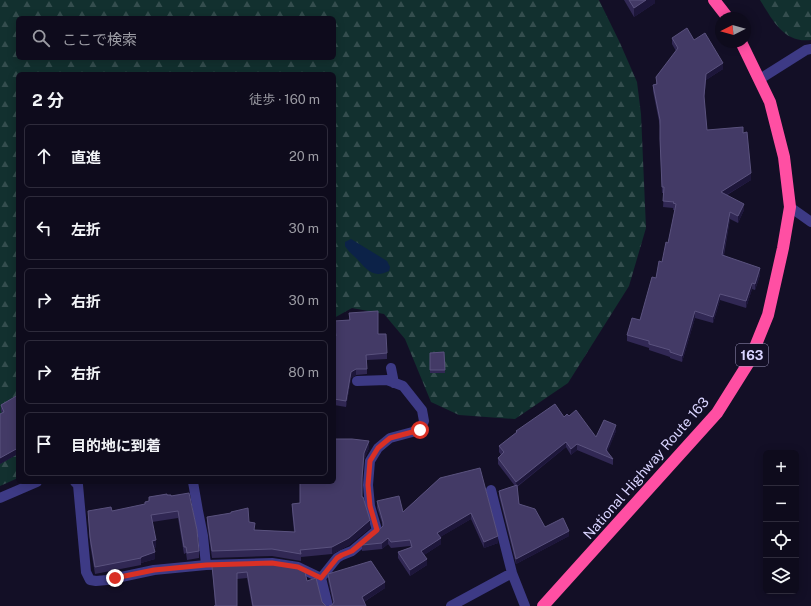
<!DOCTYPE html>
<html lang="ja">
<head>
<meta charset="utf-8">
<style>
	body { margin:0; font-family:"Public Sans","Noto Sans JP",sans-serif; background:#1c1929; color:#f1f3f6 }
	.controls { position:absolute; right:12px; bottom:12px; display:grid; overflow:hidden; border-radius:6px; box-shadow:0 2px 10px #0003 }
	.controls button { width:36px; height:36px; display:grid; place-items:center; padding:0; border:0; border-bottom:1px solid #2e2b3b; background:#0e0b1c; color:#f1f3f6; font:20px sans-serif }
	.compass { position:absolute; left:715px; top:12px; width:36px; height:36px; border-radius:50%; background:#0e0b1c; box-shadow:0 2px 10px #0003; rotate:264deg }
	.stop { position:absolute; width:12px; height:12px; margin:-9px; border:3px solid #d93025; border-radius:50%; background:#fff }
	.stop.end { background:#d93025; border-color:#fff; box-shadow:0 1px 4px #0008 }
	.list { margin:0; padding:0; list-style:none }
	h2 { display:flex; justify-content:space-between; align-items:center; height:52px; margin:0; padding:0 16px; font-size:17px }
	h2 small { font-size:13px; font-weight:400; color:#9b9ba3 }
	.list li { display:grid; grid-template-columns:26px 1fr auto; gap:12px; align-items:center; box-sizing:border-box; height:64px; margin:0 8px 8px; padding:0 8px; border:1px solid #2e2b3b; border-radius:6px }
	.list b { display:block; font-size:15px; white-space:nowrap }
	.list em { font-size:13px; font-style:normal; color:#9b9ba3 }
	.icon { flex:none; width:22px; height:22px; fill:none; stroke:currentColor; stroke-width:2; stroke-linecap:round; stroke-linejoin:round }
	.map { position:relative; flex:none; width:811px; height:606px; overflow:hidden }
	.search { position:absolute; background:#0e0b1c; box-shadow:0 2px 10px #0003; left:16px; top:16px; width:320px; height:44px; display:flex; align-items:center; gap:10px; box-sizing:border-box; padding:0 14px; border-radius:6px; color:#9b9ba3; font-size:15px }
	.panel { position:absolute; background:#0e0b1c; box-shadow:0 2px 10px #0003; left:16px; top:72px; width:320px; height:412px; border-radius:6px }
	.map>svg:first-child { display:block }
</style>
</head>
<body>
<div class="map">
<svg width="811" height="606" viewBox="0 0 811 606">
	<defs>
		<pattern id="forest-firs" width="22" height="20" patternUnits="userSpaceOnUse"><rect width="22" height="20" fill="#12302f"/><path d="M5 1l3.5 6h-7zM16 11l3.5 6h-7z" fill="#344d4e"/></pattern>
	</defs>
	<rect width="100%" height="100%" fill="#130f26"/>
	<!-- forest -->
	<path fill="url(#forest-firs)" fill-rule="evenodd" d="M0 0H599L620 43 637 82 641 114 646 228 629 286 568 383 515 419 459 415 431 402 405 339 384 314 352 308 334 318V74H18V478L0 486ZM18 18H334V58H18Z
		M760 0H811V40C783 43 773 20 760 0Z"/>
	<!-- water -->
	<path fill="#0c2248" d="M351 239 387 261 390 267 389 271C372 279 367 269 356 258 352 254 348 251 345 246V242Z"/>
	<g fill="none" stroke-linecap="round" stroke-linejoin="round">
		<!-- minor -->
		<path stroke="#3d3a85" stroke-width="10" d="M760 79 806 50 811 49
			M790 207 811 222
			M391 368 394 383
			M75 482 78 485 86 572 90 580 96 581 107 580 154 570 206 565 272 563 298 567 321 578 328 606
			M193 482 198 511 203 536 206 565
			M491 490 512 573 525 606
			M0 498 37 482
			M321 578 337 558 342 555 352 551 377 530 370 506 368 485 370 461 378 448 390 438 420 430 424 421 422 410 403 386 387 380 357 381
			M451 606 512 573"/>
		<!-- highway -->
		<path stroke="#ff4fa3" stroke-width="12" d="M714 0 728 18
			M543 606 717 413 749 362 768 315 783 248 790 207 784 157 770 102 741 42"/>
	</g>
	<!-- wall -->
	<path fill="#312854" d="M624 0H655V3L634 17Z
		M672 38 694 40 723 69 706 80 704 100 707 130 743 133 751 180 727 195 744 210 738 223 730 219 724 255 760 275 755 290 752 289 746 308 720 300 713 323 695 318 682 362 670 358V357L649 350V348L627 341V335L640 320 662 262 668 243 675 210H673V208L663 207 664 193H662L660 145V126L653 91V85L656 84V77L676 51 672 44Z
		M349 313 378 334 387 353V359L367 360V374L356 375 351 378 346 407 334 405V336H335L334 321 349 320Z
		M444 352 445 373H430V353Z
		M18 395V454L0 464V414L2 413 1 411V405Z
		M569 416 596 437 616 431 607 452 613 459V465L577 450 571 455 566 447 517 487 519 504 545 527 569 536 516 564 499 496V491L515 486 498 464V458L501 455 499 452V446L516 433V431L564 417Z
		M369 448 364 460 362 484V497L370 528 349 545 332 554 301 557V561L272 556 212 558 207 525V517L249 522 255 530 294 532 292 511V504L300 503Z
		M440 478 498 543 484 548 471 519 440 537 441 544 424 555 427 565 410 576 398 558V552L411 548 410 546 391 548 388 544 382 549 362 551V545L383 526 377 508V501L403 512Z
		M171 495 199 551V558L187 560 186 553 184 554 178 518 152 522 156 547 154 548 155 559 141 563V565L95 574 90 544 88 511H112L145 505V502H149V497Z
		M212 566 307 581 322 602 326 606H252L247 578 237 579 215 606Z
		M328 574 385 588 364 602 332 605 333 603 328 580Z"/>
	<!-- shaded-wall -->
	<path fill="#1d163a" d="M646 0H655V3L634 17V8Z
		M723 63V69L706 80 704 103 706 74Z
		M751 173V180L721 198V192Z
		M744 204V210L738 223V216Z
		M730 212V219L722 261V255Z
		M760 268V275L755 290V284Z
		M752 283V289L746 308V301Z
		M720 294V300L713 323V317Z
		M695 311V318L682 362V356Z
		M356 369V375L351 378 346 407V401L351 372Z
		M616 425V431L606 456V450Z
		M369 441V448L364 460 362 485 364 453Z
		M566 442V447L516 487V482Z
		M577 444V450L571 455V449Z
		M18 448V454L0 464V458Z
		M471 513V519L437 539V533Z
		M370 520V528L349 545 332 554V547Z
		M569 531V536L516 564V559Z
		M498 536V543L484 548V542Z
		M388 538V544L382 549V543Z
		M441 538V544L421 557V551Z
		M156 540V547L152 548V541Z
		M155 552V559L141 563V557Z
		M427 559V565L410 576V570Z
		M385 582V588L362 603V597Z"/>
	<!-- building -->
	<path fill="#433a66" stroke="#5a527e" d="M629 0H646L634 8Z
		M687 28 694 40 705 33 723 63 706 74 704 96 707 130 743 127V133L747 132 751 173 721 192 744 204 738 216 730 212 722 255 760 268 755 284 752 283 746 301 720 294 713 317 695 311 682 356 670 352V350L649 344V341L627 335 632 318 640 320 652 277 656 278 659 261 662 262 666 242 668 243 676 204 673 203 674 202 663 201 664 187H662L660 139V120L653 85 657 84 656 77 678 48 672 38Z
		M378 311V334H386L387 353 366 355 367 369H356L351 372 346 401 334 399V336H336L334 321 350 320 349 313Z
		M444 352 445 370H430V353Z
		M18 395V448L0 458V414L4 412 1 405Z
		M555 404 564 417 567 414 569 416 576 410 596 437 604 420 616 425 606 450 613 459 577 444 571 449 566 442 516 482 498 458 504 452 499 446 517 432 516 431Z
		M334 439H352L369 441 364 453 362 478V497H363L370 520 349 538 332 547 300 550 301 554 272 549 212 551 207 517 231 513V512L248 508 249 522 255 523 254 530 295 532 292 504 300 503V482H334Z
		M480 468 498 536 484 542 471 513 437 533 441 538 421 551 427 559 410 570 398 552 412 547 410 540 391 542 388 538 382 543 362 545 383 526V522L377 501 399 496 403 512 440 478Z
		M517 485 519 504 535 509 545 527 563 518 569 531 516 559 499 491Z
		M189 493 197 530 199 551 187 553 186 547H184L178 511 151 515 156 540 152 541 155 552 141 557V558L95 567 90 537 88 511 111 507 112 511 145 504V502L149 501V497L167 494V495H171V496Z
		M371 561 385 582 362 597 366 606H329L332 605 334 602 328 574Z
		M272 564 296 568 305 572 307 581 316 578 322 602 326 606H253L247 572 237 573V606H214H216L212 566Z"/>
	<g fill="none" stroke-linecap="round" stroke-linejoin="round">
		<!-- route -->
		<path stroke="#d93025" stroke-width="5" d="M115 578 154 570 206 565 272 563 298 567 321 578 337 558 342 555 352 551 377 530 370 506 368 485 370 461 378 448 390 438 420 430"/>
	</g>
	<g text-anchor="middle" dominant-baseline="central" stroke-width="3" stroke-linejoin="round" paint-order="stroke">
		<!-- shield labels -->
		<rect fill="#130f26" stroke="#9e99be" stroke-width="1" x="736" y="344" width="32" height="22" rx="3"/>
		<g font-size="13" font-weight="bold" fill="#d9d4ff">
			<text x="752" y="355">163</text>
		</g>
		<!-- street labels -->
		<g font-size="14" fill="#d9d4ff" stroke="#130f26">
			<text transform="translate(646 468) rotate(-49)">National Highway Route 163</text>
		</g>
	</g>
</svg>
<div class="controls">
<button>+</button>
<button>−</button>
<button><svg class="icon" aria-label="locate" viewBox="0 0 24 24"><circle cx="12" cy="12" r="6"/><path d="M12 2v4M12 18v4M2 12h4M18 12h4"/></svg></button>
<button><svg class="icon" aria-label="layers" viewBox="0 0 24 24"><path d="M12 4l9 5-9 5-9-5zM3 14l9 5 9-5"/></svg></button>
</div>
<svg class="compass" viewBox="-18 -18 36 36"><path d="M0-13l5 13h-10z" fill="#e53935"/><path d="M0 13l5-13h-10z" fill="#9b9ba3"/></svg>
<div class="stop" style="left:420px;top:430px"></div>
<div class="stop end" style="left:115px;top:578px"></div>
<div class="search"><svg class="icon" aria-label="search" viewBox="0 0 24 24"><circle cx="10" cy="10" r="6"/><path d="M15 15l6 6"/></svg>ここで検索</div>
<section class="panel">
<h2>2 分<small>徒歩 · 160 m</small></h2>
<ul class="list">
<li><svg class="icon" aria-label="ahead" viewBox="0 0 24 24"><path d="M12 20V5M6 11l6-6 6 6"/></svg><div><b>直進</b></div><em>20 m</em></li>
<li><svg class="icon" aria-label="left" viewBox="0 0 24 24"><path d="M17 20v-9H6M10 6l-5 5 5 5"/></svg><div><b>左折</b></div><em>30 m</em></li>
<li><svg class="icon" aria-label="right" viewBox="0 0 24 24"><path d="M7 20v-9h11M14 6l5 5-5 5"/></svg><div><b>右折</b></div><em>30 m</em></li>
<li><svg class="icon" aria-label="right" viewBox="0 0 24 24"><path d="M7 20v-9h11M14 6l5 5-5 5"/></svg><div><b>右折</b></div><em>80 m</em></li>
<li><svg class="icon" aria-label="arrive" viewBox="0 0 24 24"><path d="M6 21V4h12l-3 4 3 4H6"/></svg><div><b>目的地に到着</b></div></li>
</ul>
</section>
</div>
</body>
</html>
